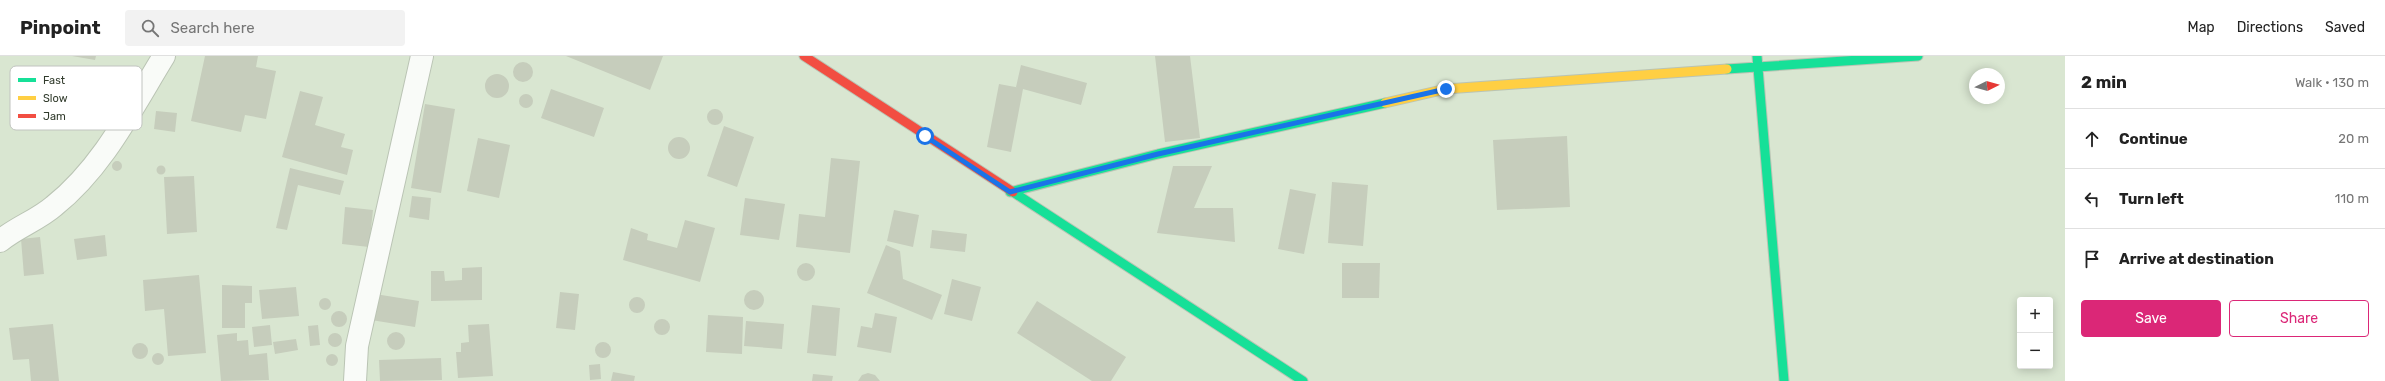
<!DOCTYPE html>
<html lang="en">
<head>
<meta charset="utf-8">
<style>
	body { margin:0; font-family:Rubik,sans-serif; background:#f2f2f2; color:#222 }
	.controls { position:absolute; right:12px; bottom:12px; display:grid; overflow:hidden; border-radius:4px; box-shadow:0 2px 10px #0003 }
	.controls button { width:36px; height:36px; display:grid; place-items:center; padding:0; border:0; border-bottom:1px solid #e0e0e0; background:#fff; color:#222; font:20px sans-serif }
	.compass { position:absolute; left:1969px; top:12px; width:36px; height:36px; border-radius:50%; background:#fff; box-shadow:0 2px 10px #0003; rotate:85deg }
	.stop { position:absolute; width:12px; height:12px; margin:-9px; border:3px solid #1a73e8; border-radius:50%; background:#fff }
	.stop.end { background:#1a73e8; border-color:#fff; box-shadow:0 1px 4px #0008 }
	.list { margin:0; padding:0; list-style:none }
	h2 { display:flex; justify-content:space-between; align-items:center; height:52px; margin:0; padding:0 16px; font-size:17px }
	h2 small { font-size:13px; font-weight:400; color:#767676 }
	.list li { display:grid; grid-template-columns:26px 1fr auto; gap:12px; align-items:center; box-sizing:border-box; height:60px; padding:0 16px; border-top:1px solid #e0e0e0 }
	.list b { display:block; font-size:15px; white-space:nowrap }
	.list em { font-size:13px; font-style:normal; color:#767676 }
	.actions { display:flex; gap:8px; padding:12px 16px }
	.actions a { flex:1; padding:9px 0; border:1px solid #db2777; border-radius:4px; text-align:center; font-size:14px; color:#db2777 }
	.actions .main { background:#db2777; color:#fff }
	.icon { flex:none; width:22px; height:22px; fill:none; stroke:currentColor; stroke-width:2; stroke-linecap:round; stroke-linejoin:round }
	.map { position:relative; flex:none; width:2065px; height:325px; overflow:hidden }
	header { display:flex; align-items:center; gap:24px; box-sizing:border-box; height:56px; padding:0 20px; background:#fff; border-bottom:1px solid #e0e0e0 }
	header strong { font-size:19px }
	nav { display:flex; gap:22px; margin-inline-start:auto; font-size:14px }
	.search { width:280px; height:36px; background:#f2f2f2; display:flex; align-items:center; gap:10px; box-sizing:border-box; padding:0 14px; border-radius:4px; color:#767676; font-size:15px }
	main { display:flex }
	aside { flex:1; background:#fff }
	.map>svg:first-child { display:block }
</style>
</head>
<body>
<header>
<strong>Pinpoint</strong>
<div class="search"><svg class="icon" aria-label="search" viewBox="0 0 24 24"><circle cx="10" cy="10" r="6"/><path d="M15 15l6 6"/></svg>Search here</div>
<nav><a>Map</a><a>Directions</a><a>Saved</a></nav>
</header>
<main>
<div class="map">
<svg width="2065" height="325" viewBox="0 0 2065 325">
	<rect width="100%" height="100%" fill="#d9e6d1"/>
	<!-- building -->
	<path fill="#c6cdbc" d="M72 0H96L95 4Z
		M205 0H258L256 11 276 15 266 63 245 59 241 76 191 65Z
		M566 0H663L650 34Z
		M1155 0H1190L1200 82 1165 86Z
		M513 16a10 10 0 1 1 20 0a10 10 0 1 1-20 0Z
		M1021 9 1087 27 1081 49 1023 33 1011 96 987 91 999 28 1021 32 1016 31Z
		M485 30a12 12 0 1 1 24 0a12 12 0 1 1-24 0Z
		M551 33 604 52 594 81 541 62Z
		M300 35 323 41 315 69 345 78 341 91 353 94 347 119 282 101Z
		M519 45a7 7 0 1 1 14 0a7 7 0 1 1-14 0Z
		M425 48 455 53 441 137 411 132Z
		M707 61a8 8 0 1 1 16 0a8 8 0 1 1-16 0Z
		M156 55 177 57 175 76 154 73Z
		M724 70 754 81 737 131 707 120Z
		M1567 80 1570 151 1497 154 1493 84Z
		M668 92a11 11 0 1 1 22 0a11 11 0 1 1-22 0Z
		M478 82 510 89 499 142 467 135Z
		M831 102 860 105 850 197 796 191 799 158 825 161Z
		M112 110a5 5 0 1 1 10 0a5 5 0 1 1-10 0Z
		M156.5 114a4.5 4.5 0 1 1 9 0a4.5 4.5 0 1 1-9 0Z
		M1173 110H1212L1194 152H1233L1235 186 1157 177Z
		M290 112 344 125 340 139 298 129 287 174 276 172Z
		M194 120 197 176 167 178 164 121Z
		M1332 126 1368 129 1363 190 1328 187Z
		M1290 133 1316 138 1304 198 1278 193Z
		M412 140 431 142 429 164 409 161Z
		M745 142 785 148 779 184 740 179Z
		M345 151 373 154 369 191 342 188Z
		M894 154 919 159 913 191 887 185Z
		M685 164 715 172 700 226 623 204 631 172 648 178 647 184 677 192Z
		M932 174 967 178 965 196 930 192Z
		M105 179 107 200 77 204 74 183Z
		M40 181 44 218 24 220 21 183Z
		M886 189 900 195 903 223 942 239 932 264 867 237Z
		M1342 207H1380L1379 242H1342Z
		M797 216a9 9 0 1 1 18 0a9 9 0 1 1-18 0Z
		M482 211V244L431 245V215H444L445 225 462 224V212Z
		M199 219 206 297 168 300 164 253 145 255 143 224Z
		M952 223 981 231 972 265 944 258Z
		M222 229 252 230V247H245V272H222Z
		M296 231 299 260 262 263 259 234Z
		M744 244a10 10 0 1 1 20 0a10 10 0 1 1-20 0Z
		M560 236 579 238 575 274 556 272Z
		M375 238 419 245 415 271 371 264Z
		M629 249a8 8 0 1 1 16 0a8 8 0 1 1-16 0Z
		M319 248a6 6 0 1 1 12 0a6 6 0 1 1-12 0Z
		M1037 245 1126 301 1111 325H1092L1017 277Z
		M812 249 840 252 836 300 807 297Z
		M331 263a8 8 0 1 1 16 0a8 8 0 1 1-16 0Z
		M875 257 897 261 891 297 857 291 861 270 872 272Z
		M708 259 743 261 742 298 706 296Z
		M654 271a8 8 0 1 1 16 0a8 8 0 1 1-16 0Z
		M746 265 784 268 782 293 744 290Z
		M53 268 59 325H31L29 303 13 304 9 272Z
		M489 268 493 320 458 322 456 296H461V287L469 286 468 269Z
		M270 269 272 289 254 291 252 271Z
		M318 269 320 289 310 290 308 270Z
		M387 285a9 9 0 1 1 18 0a9 9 0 1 1-18 0Z
		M237 277V285L248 284 249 299 267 297 269 324 221 325 217 279Z
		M328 284a7 7 0 1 1 14 0a7 7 0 1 1-14 0Z
		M296 283 298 294 275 298 273 286Z
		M595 294a8 8 0 1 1 16 0a8 8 0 1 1-16 0Z
		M132 295a8 8 0 1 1 16 0a8 8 0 1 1-16 0Z
		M152 303a6 6 0 1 1 12 0a6 6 0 1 1-12 0Z
		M326 304a6 6 0 1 1 12 0a6 6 0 1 1-12 0Z
		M441 302 442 324 380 325 379 304Z
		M600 308 601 323 590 324 589 309Z
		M613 316 635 320 634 325H611Z
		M868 317 875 319 880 325H858L862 319Z
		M813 318 833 320 832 325H812Z"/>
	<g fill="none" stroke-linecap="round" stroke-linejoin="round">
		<defs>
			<path id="street" d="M0 185C17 171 38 164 54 150 103 111 132 52 164 0
				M355 325 357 290 422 0"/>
			<path id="fast" d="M1757 0 1784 325
				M1727 13 1918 0
				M1010 136 1158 98 1385 47
				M1013 136 1303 325"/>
			<path id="slow" d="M1385 47 1446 33 1727 13"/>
			<path id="jam" d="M804 0 1013 136"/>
		</defs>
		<!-- street casing -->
		<use href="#street" stroke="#bac4b4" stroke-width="24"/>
		<!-- fast casing -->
		<use href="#fast" stroke="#bac4b4" stroke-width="11"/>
		<!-- slow casing -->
		<use href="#slow" stroke="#bac4b4" stroke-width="11"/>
		<!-- jam casing -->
		<use href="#jam" stroke="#bac4b4" stroke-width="11"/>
		<!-- street -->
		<use href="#street" stroke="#f9fbf8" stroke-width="22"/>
		<!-- fast -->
		<use href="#fast" stroke="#16e098" stroke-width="9"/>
		<!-- slow -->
		<use href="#slow" stroke="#ffcf43" stroke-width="9"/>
		<!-- jam -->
		<use href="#jam" stroke="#f24e42" stroke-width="9"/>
	</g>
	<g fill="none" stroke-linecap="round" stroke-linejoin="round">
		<!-- route -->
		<path stroke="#1a73e8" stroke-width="5" d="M925 80 1010 136 1158 98 1446 33"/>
	</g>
	<!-- legend -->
	<rect x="10" y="10" width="132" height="64" rx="6" fill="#fff" stroke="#c1c4c0" stroke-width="1"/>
	<rect x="18" y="22" width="18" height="4" fill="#16e098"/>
	<rect x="18" y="40" width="18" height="4" fill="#ffcf43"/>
	<rect x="18" y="58" width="18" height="4" fill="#f24e42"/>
	<g font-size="11" fill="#313b2c">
		<text x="43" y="28">Fast</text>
		<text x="43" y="46">Slow</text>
		<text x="43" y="64">Jam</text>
	</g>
</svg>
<div class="controls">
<button>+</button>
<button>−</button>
</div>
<svg class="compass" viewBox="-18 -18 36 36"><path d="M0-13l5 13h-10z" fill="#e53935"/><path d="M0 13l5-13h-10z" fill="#767676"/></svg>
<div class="stop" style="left:925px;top:80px"></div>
<div class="stop end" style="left:1446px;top:33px"></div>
</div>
<aside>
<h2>2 min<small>Walk · 130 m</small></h2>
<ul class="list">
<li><svg class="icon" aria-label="ahead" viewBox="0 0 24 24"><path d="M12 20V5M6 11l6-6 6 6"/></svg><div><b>Continue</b></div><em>20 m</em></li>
<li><svg class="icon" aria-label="left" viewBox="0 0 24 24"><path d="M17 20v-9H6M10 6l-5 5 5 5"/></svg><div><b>Turn left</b></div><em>110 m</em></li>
<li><svg class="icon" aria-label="arrive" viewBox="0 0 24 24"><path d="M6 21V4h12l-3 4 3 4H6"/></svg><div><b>Arrive at destination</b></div></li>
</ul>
<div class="actions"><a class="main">Save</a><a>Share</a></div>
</aside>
</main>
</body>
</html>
